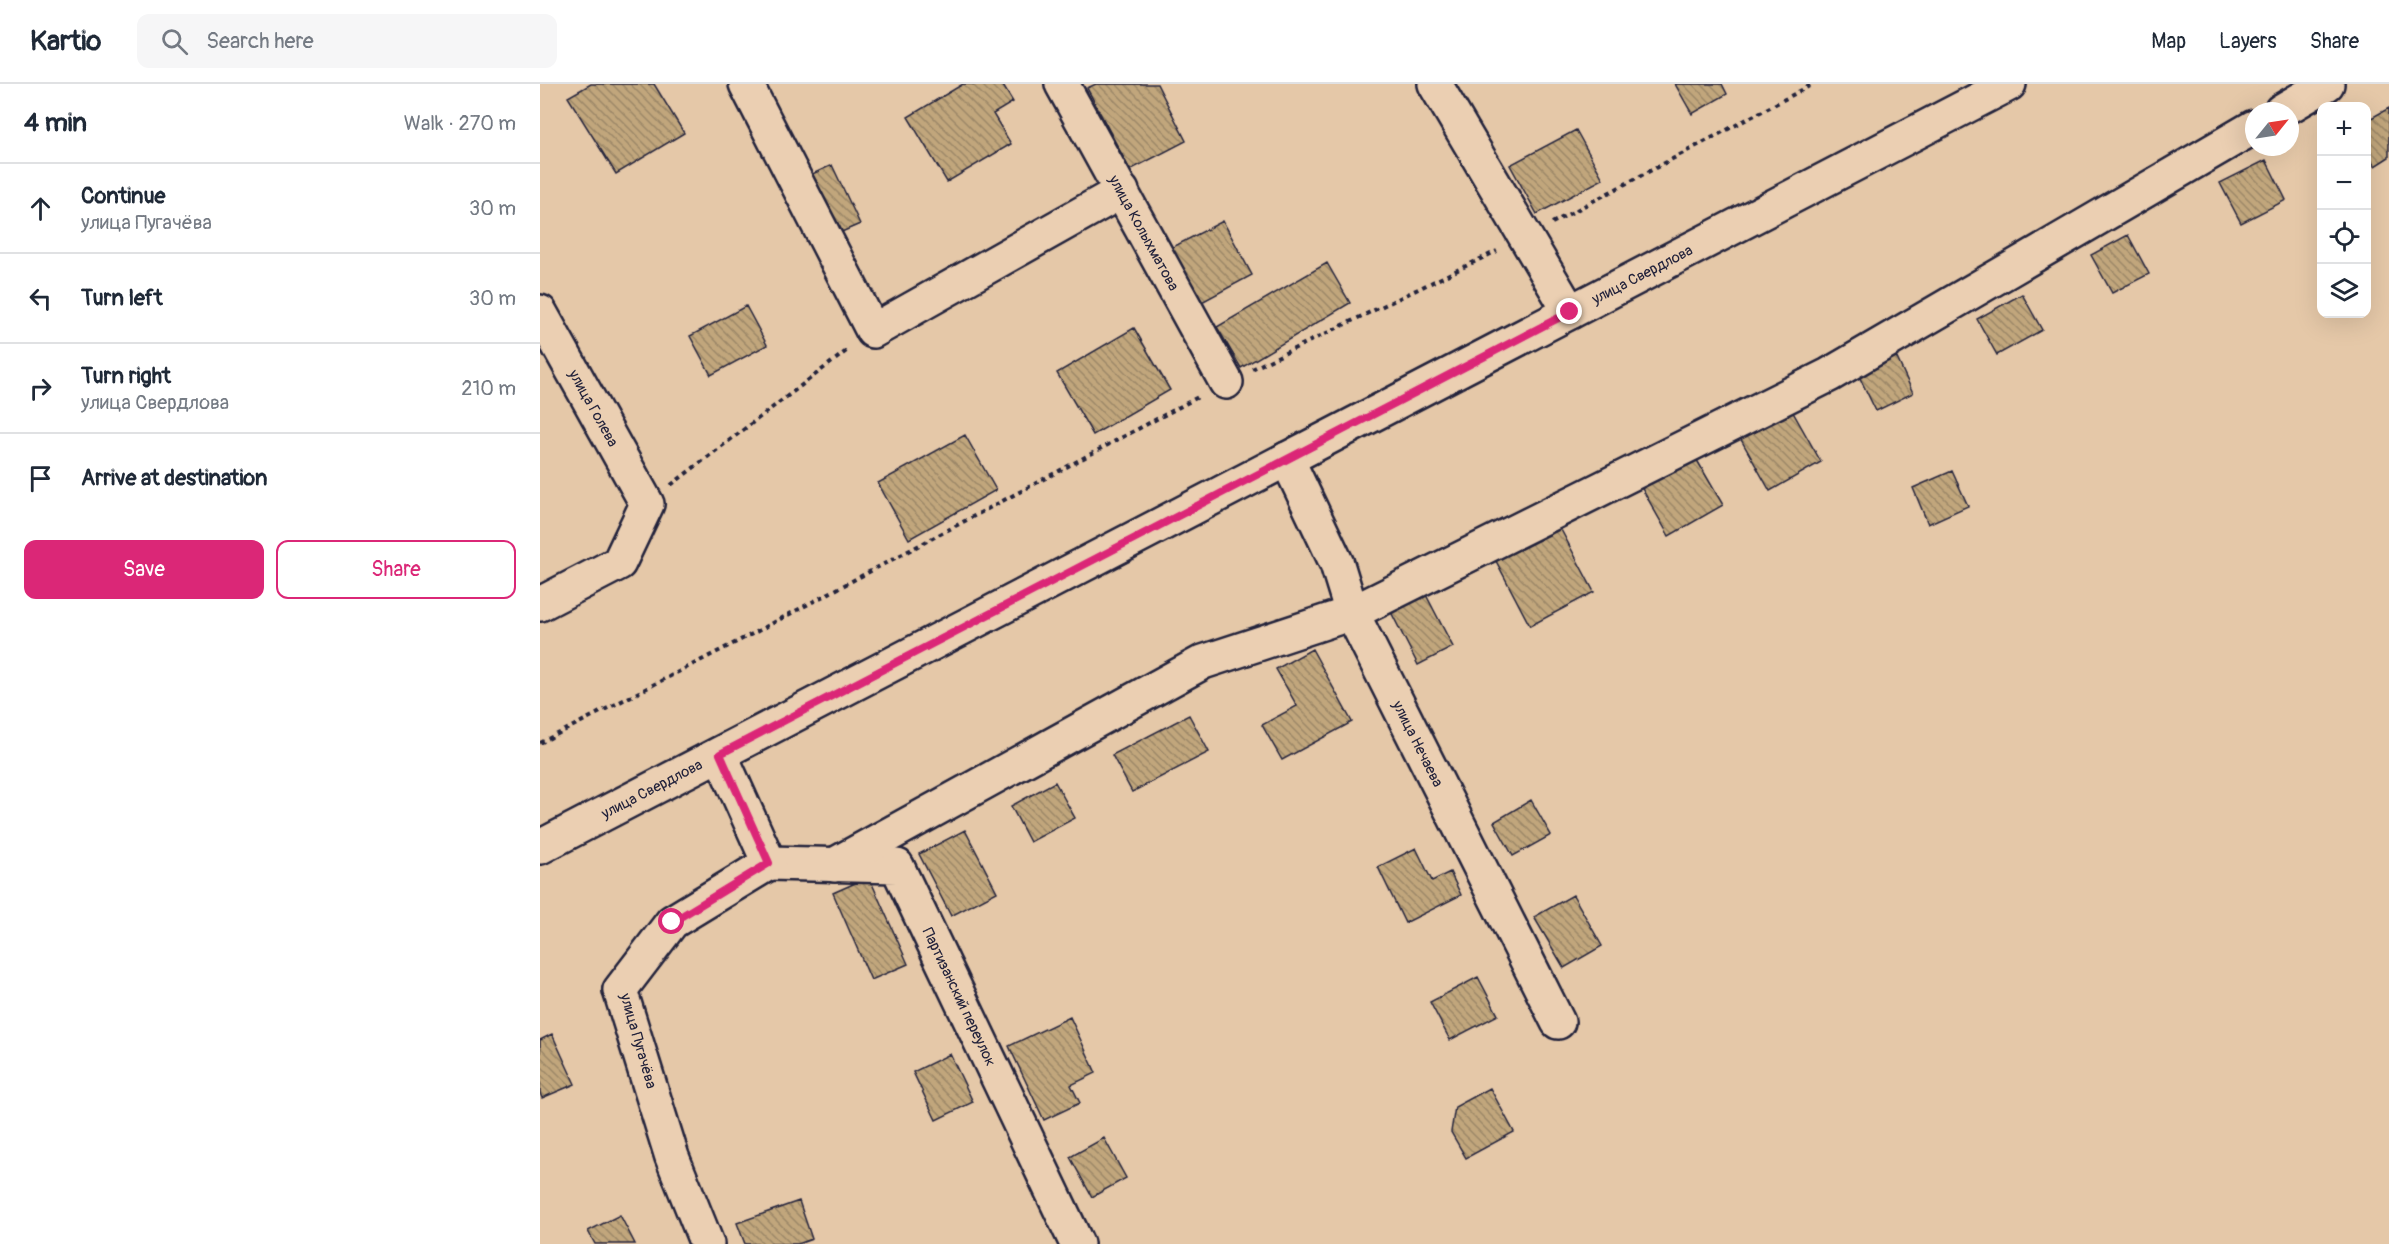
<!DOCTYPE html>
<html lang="en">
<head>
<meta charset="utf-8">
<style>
	body { margin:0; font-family:Pangolin,sans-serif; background:#f6f6f7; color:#1f2937 }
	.controls { position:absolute; right:18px; top:18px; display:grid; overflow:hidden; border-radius:12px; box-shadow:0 6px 24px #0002 }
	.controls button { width:54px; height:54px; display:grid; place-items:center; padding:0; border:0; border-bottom:2px solid #e0e1e3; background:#fff; color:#1f2937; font:30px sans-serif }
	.compass { position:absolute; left:1705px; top:18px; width:54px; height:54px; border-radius:50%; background:#fff; box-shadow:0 6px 24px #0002; rotate:60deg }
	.stop { position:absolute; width:18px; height:18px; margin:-14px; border:4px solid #db2777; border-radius:50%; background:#fff }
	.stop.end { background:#db2777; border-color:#fff; box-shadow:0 2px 6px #0008 }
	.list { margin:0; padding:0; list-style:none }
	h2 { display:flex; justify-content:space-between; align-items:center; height:78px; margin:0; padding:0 24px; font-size:26px }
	h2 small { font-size:20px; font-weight:400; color:#747a83 }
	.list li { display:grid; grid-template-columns:39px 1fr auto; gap:18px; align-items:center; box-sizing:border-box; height:90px; padding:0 24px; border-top:2px solid #e0e1e3 }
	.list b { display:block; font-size:22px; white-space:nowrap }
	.list p { margin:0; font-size:20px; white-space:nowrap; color:#747a83 }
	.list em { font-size:20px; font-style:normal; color:#747a83 }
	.actions { display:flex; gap:12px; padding:18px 24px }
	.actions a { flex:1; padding:14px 0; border:2px solid #db2777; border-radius:12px; text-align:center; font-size:21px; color:#db2777 }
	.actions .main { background:#db2777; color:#fff }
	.icon { flex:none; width:33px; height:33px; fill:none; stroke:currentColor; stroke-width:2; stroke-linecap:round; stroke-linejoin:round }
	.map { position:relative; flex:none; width:1849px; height:1160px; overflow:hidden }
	header { display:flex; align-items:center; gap:36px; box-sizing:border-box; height:84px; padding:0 30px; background:#fff; border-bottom:2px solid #e0e1e3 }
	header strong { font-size:28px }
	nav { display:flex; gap:33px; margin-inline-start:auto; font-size:21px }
	.search { width:420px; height:54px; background:#f6f6f7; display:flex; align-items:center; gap:15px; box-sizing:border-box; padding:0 21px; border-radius:12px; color:#747a83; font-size:22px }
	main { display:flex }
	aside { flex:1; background:#fff }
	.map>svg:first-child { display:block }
</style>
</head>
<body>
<header>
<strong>Kartio</strong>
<div class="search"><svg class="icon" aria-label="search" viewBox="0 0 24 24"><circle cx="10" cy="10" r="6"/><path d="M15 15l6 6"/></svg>Search here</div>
<nav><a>Map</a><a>Layers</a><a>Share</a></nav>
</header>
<main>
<aside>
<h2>4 min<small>Walk · 270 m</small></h2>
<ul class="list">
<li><svg class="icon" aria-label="ahead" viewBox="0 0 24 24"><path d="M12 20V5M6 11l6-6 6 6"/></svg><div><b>Continue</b><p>улица Пугачёва</p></div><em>30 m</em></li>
<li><svg class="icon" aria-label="left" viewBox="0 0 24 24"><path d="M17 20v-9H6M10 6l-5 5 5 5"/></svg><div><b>Turn left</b></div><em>30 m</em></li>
<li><svg class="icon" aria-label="right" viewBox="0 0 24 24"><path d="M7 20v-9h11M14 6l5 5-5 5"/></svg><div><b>Turn right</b><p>улица Свердлова</p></div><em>210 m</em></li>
<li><svg class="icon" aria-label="arrive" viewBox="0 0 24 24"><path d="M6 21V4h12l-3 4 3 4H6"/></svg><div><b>Arrive at destination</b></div></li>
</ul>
<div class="actions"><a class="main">Save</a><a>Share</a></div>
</aside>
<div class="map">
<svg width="1849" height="1160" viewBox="0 0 1849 1160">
	<defs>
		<pattern id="building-back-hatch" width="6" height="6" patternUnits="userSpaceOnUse" patternTransform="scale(1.5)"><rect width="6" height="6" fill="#c1a67c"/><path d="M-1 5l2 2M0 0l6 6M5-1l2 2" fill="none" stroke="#9c8767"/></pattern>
	</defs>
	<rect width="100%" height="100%" fill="#e5c8a8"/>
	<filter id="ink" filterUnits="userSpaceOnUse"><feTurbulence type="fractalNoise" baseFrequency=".0167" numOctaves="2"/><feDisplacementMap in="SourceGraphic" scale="12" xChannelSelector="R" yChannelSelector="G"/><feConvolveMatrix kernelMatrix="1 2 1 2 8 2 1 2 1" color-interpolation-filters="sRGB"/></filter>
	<g filter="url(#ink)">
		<!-- building -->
		<path fill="url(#building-back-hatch)" stroke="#22223b" stroke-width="1.5" d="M51 0H114L144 49 76 90 28 13Z
			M423 0H462L473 18 453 30 471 60 407 98 368 33Z
			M556 0H617L646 57 590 86 547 4Z
			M1135 0H1182L1187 10 1152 30Z
			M1849 24V73L1835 82 1826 68V37Z
			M1036 46 1063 95 997 130 970 81Z
			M1726 76 1746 116 1701 139 1680 99Z
			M292 81 320 140 297 150 270 91Z
			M683 137 712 191 660 219 631 164Z
			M1588 151 1609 190 1572 209 1551 171Z
			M787 179 810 219 701 284 677 243Z
			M1482 210 1502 246 1457 271 1437 235Z
			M206 222 227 261 171 291 150 252Z
			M594 244 630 306 553 351 517 289Z
			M1356 272 1373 309 1336 327 1318 290Z
			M1250 323 1281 378 1230 407 1199 352Z
			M425 351 456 406 369 455 338 399Z
			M1154 371 1183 421 1129 452 1100 401Z
			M1412 387 1428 422 1388 440 1373 404Z
			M1019 442 1054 508 990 542 955 475Z
			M884 507 913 563 878 581 849 524Z
			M772 565 812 638 742 676 722 641 757 622 736 585Z
			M649 631 669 668 592 708 572 671Z
			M515 698 535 734 490 758 471 722Z
			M991 716 1011 751 973 772 954 738Z
			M425 746 457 808 411 832 379 770Z
			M876 764 892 797 910 788 921 811 865 839 838 783Z
			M329 793 368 880 331 896 293 809Z
			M1033 811 1062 862 1024 884 994 833Z
			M938 893 958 931 910 956 890 918Z
			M530 933 556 989 531 1001 540 1019 504 1036 469 962Z
			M12 950 35 1000 2 1014 0 1009V956Z
			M410 970 433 1018 396 1036 373 988Z
			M950 1004 974 1048 926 1074 911 1048 915 1023Z
			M564 1054 586 1094 552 1113 530 1073Z
			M259 1117 272 1155 258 1160H205L197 1139Z
			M80 1131 95 1160H55L48 1147Z"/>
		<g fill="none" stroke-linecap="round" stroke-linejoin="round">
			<defs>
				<g id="minor">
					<path d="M206 0 333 247 582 107"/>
					<path id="s1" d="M522 0 686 298"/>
					<path d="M895 0 1030 228"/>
					<path d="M1741 27 1787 0"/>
					<path id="s2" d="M0 228 107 420 79 479 0 520"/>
					<path id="s3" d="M747 375 797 480 812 529 1018 938"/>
					<path d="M180 670 229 779"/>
					<path id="s4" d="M229 779 357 782 537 1160"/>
					<path d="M294 781 663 578 812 529 1289 291 1714 43"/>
					<path d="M167 1160 132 1073 80 906 132 838 229 779"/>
				</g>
				<g id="major">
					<path id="s5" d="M0 763 1469 0"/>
				</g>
			</defs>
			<!-- minor casing -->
			<use href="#minor" stroke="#22223b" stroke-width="38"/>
			<!-- major casing -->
			<use href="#major" stroke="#22223b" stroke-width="38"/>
			<!-- path -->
			<path stroke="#22223b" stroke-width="4" stroke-dasharray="4.5 4.5" stroke-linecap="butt" d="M1012 139 1273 0
				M712 285 957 167
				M131 401 309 265
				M0 659 214 549 660 312"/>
			<!-- minor -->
			<use href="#minor" stroke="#ebcfb2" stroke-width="33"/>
			<!-- major -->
			<use href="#major" stroke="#ebcfb2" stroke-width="33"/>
		</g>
	</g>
	<g fill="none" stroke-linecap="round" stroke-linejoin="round" filter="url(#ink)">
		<!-- route -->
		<path stroke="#db2777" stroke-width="8" d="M132 838 229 779 180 670 1030 228"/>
	</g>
	<g text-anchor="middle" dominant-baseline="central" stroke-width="4.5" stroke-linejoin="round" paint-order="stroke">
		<!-- street labels -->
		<g font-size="15" fill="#22223b" stroke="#ebcfb2">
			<text stroke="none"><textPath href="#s1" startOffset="170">улица Колыхматова</textPath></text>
			<text stroke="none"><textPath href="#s5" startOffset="1242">улица Свердлова</textPath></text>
			<text stroke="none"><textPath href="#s2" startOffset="110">улица Голева</textPath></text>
			<text stroke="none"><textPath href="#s3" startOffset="314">улица Нечаева</textPath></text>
			<text stroke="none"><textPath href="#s5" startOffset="126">улица Свердлова</textPath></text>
			<text stroke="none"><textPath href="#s4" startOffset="273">Партизанский переулок</textPath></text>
			<text transform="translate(98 957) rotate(74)">улица Пугачёва</text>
		</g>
	</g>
</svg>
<div class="controls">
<button>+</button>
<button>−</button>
<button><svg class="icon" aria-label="locate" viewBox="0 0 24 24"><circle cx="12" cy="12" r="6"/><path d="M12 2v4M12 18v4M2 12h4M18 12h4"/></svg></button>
<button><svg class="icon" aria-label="layers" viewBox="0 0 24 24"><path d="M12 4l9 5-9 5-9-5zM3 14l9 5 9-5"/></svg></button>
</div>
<svg class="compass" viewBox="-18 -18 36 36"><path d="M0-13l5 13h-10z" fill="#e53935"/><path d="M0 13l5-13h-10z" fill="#747a83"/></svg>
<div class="stop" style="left:132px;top:838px"></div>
<div class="stop end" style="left:1030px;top:228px"></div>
</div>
</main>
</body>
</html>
